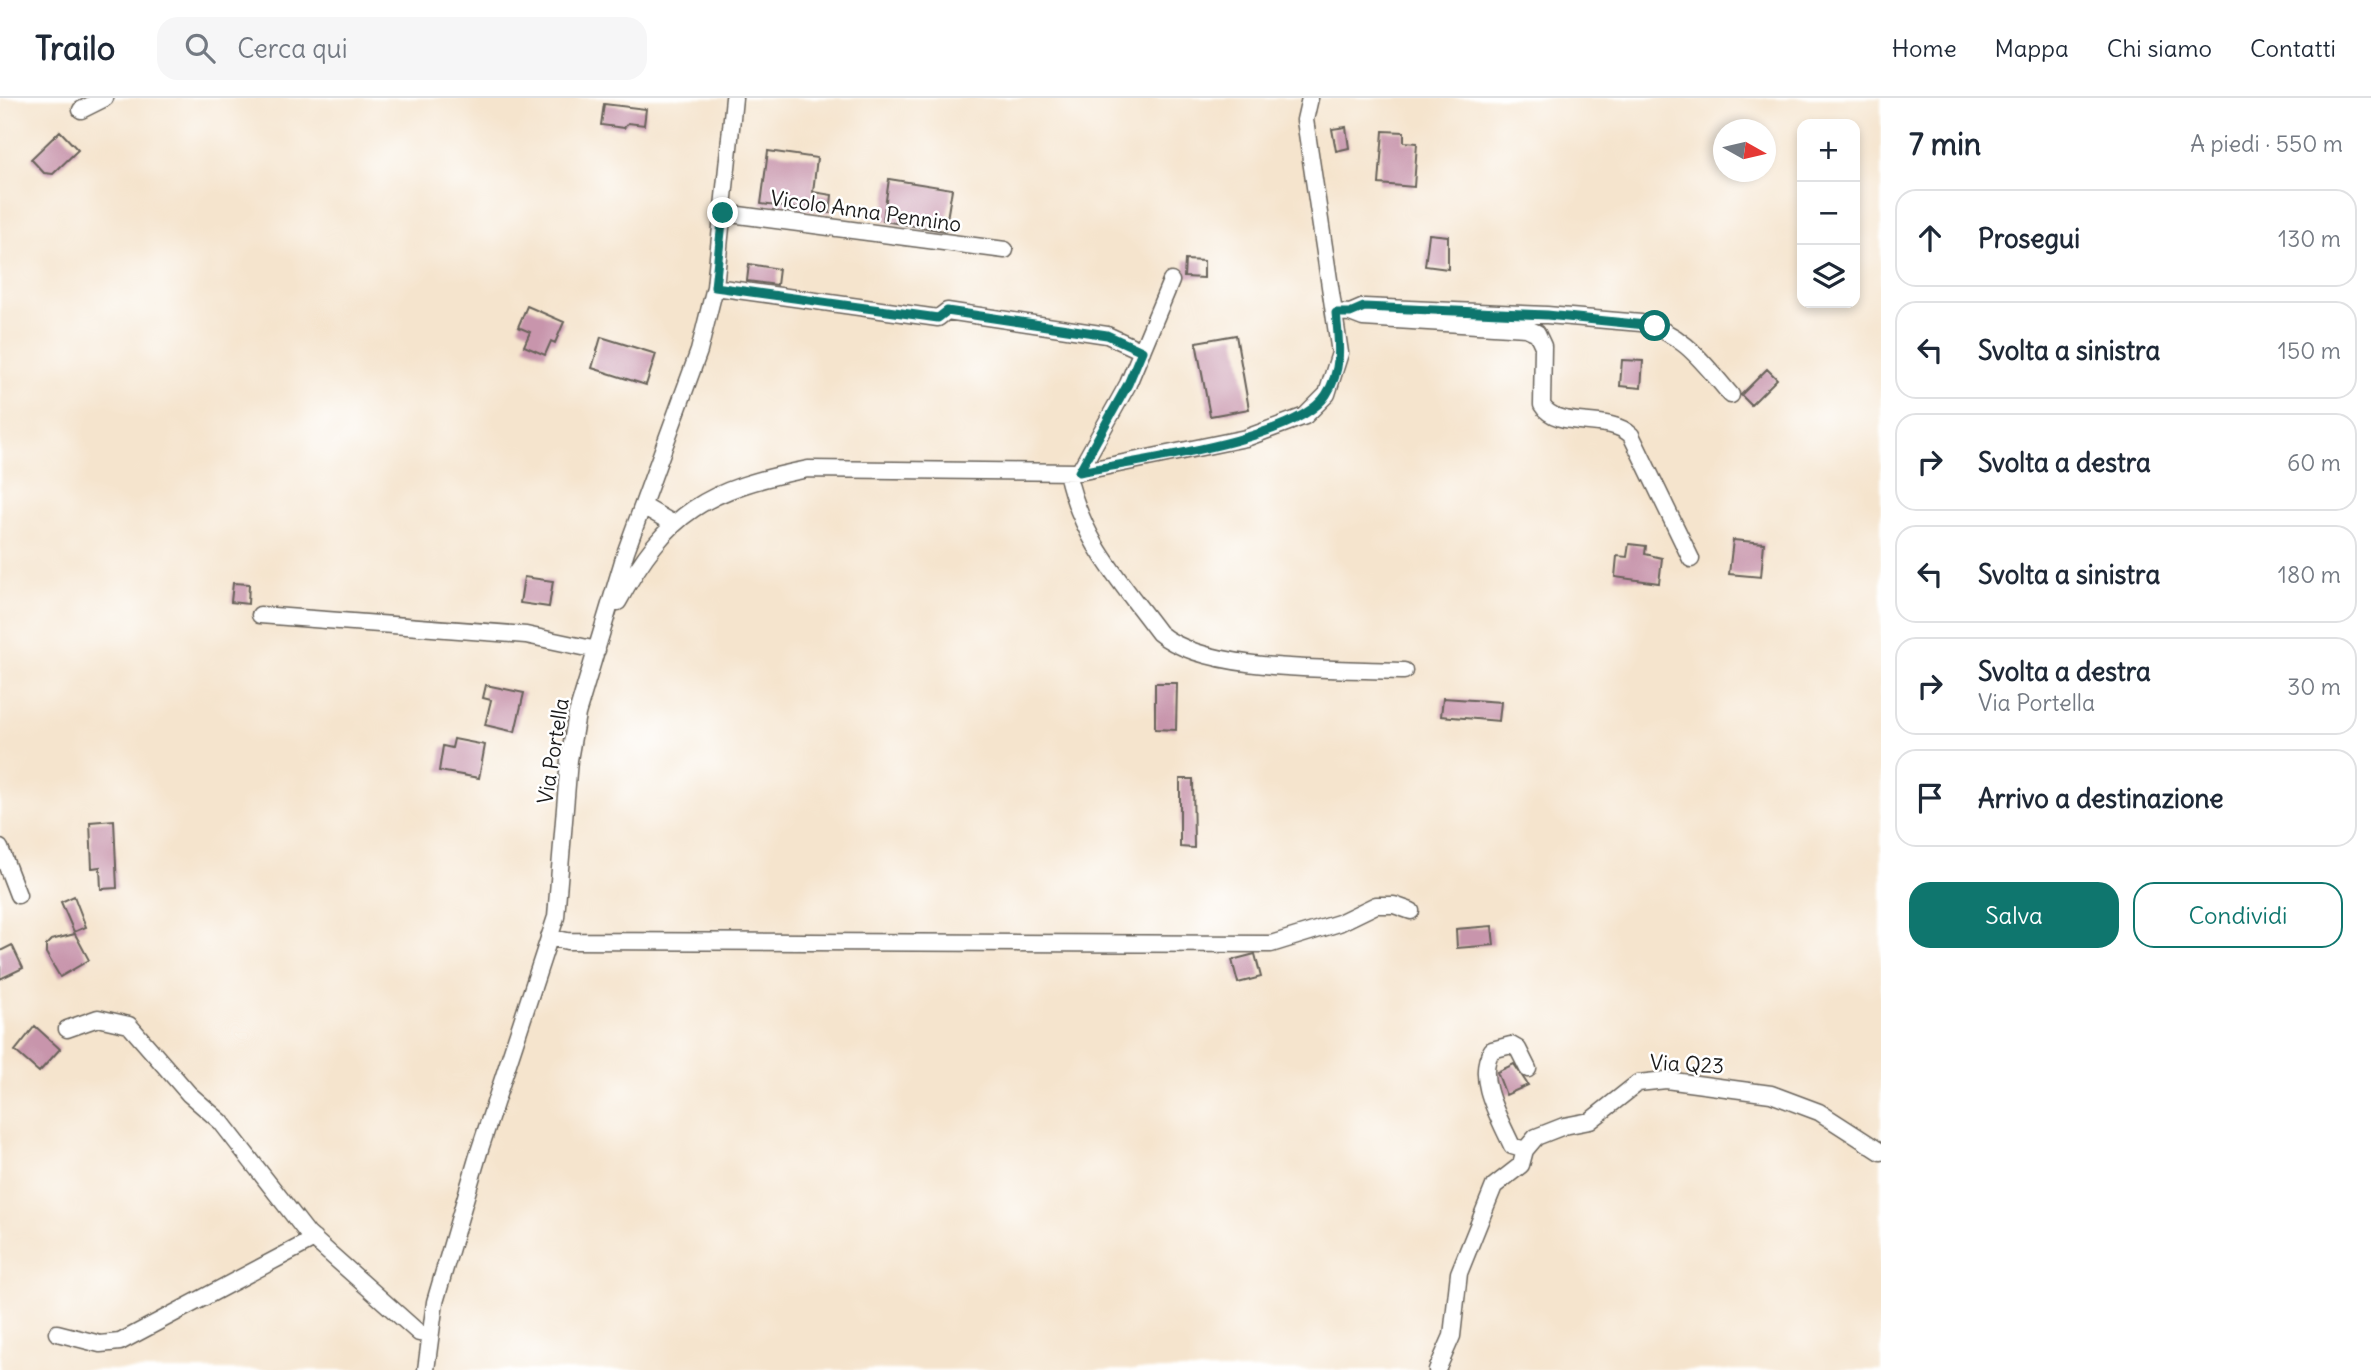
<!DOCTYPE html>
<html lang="it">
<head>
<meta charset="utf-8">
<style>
	body { margin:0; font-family:Delius,sans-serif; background:#f6f6f7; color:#1f2937 }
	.controls { position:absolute; right:21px; top:21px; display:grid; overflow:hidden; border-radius:14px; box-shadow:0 4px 10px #0003 }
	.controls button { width:63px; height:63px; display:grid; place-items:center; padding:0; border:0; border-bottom:2px solid #e0e1e3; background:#fff; color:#1f2937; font:35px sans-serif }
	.compass { position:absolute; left:1713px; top:21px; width:63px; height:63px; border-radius:50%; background:#fff; box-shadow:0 4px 10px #0003; rotate:98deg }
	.stop { position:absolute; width:21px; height:21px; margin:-16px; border:5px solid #0f766e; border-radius:50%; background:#fff }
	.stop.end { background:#0f766e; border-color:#fff; box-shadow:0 2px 7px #0008 }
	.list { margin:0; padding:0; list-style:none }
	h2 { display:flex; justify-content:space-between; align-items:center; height:91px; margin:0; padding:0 28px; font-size:30px }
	h2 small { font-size:23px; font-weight:400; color:#747a83 }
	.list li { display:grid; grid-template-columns:46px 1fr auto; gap:21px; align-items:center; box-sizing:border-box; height:98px; margin:0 14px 14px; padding:0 14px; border:2px solid #e0e1e3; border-radius:21px }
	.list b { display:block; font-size:26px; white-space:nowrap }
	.list p { margin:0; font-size:23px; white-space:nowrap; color:#747a83 }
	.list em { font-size:23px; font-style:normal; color:#747a83 }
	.actions { display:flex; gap:14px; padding:21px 28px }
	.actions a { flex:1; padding:16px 0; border:2px solid #0f766e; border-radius:21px; text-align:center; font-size:24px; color:#0f766e }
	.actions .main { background:#0f766e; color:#fff }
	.icon { flex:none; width:38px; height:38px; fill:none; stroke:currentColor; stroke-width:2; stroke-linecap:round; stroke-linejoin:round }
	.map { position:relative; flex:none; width:1881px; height:1272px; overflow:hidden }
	header { display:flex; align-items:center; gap:42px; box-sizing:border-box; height:98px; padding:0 35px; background:#fff; border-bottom:2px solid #e0e1e3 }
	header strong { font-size:33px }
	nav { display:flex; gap:38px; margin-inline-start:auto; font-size:24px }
	.search { width:490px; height:63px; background:#f6f6f7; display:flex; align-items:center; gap:18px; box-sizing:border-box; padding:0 24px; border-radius:21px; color:#747a83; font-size:26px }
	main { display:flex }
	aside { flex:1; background:#fff }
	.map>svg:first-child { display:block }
</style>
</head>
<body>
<header>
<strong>Trailo</strong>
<div class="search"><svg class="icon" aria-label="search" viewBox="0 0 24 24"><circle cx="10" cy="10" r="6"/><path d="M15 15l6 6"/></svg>Cerca qui</div>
<nav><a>Home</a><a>Mappa</a><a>Chi siamo</a><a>Contatti</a></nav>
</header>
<main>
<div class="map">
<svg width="1881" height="1272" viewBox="0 0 1881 1272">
	<rect width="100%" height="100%" fill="#fff"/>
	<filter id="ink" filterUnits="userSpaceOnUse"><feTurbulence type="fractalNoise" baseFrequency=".0143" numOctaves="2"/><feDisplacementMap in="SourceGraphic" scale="14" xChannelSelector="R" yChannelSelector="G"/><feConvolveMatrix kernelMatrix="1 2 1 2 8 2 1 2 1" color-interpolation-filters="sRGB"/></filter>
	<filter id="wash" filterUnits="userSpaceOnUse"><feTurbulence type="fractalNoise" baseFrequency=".00686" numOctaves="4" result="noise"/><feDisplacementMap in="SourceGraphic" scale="28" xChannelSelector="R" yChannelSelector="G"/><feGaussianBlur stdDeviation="1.57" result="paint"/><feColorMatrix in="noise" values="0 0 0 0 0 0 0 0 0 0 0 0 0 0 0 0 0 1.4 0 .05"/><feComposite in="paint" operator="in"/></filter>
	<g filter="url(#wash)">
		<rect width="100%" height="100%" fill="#f5e4cd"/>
		<g id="blocks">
			<!-- building -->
			<path fill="#c895ac" d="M604 6 646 11 644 27 628 25 624 30 601 27Z
				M1346 29 1349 50 1336 53 1332 31Z
				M60 33 78 52 53 76 44 75 31 61Z
				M1383 33 1404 34V44L1417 45 1414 89 1379 86Z
				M768 53 817 60 813 94 832 97 830 115 761 106Z
				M889 81 952 91 945 133 883 123Z
				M1429 136 1448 138V171L1425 168Z
				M1185 162 1204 163V180L1184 179Z
				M749 166 779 171 777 187 747 183Z
				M527 208 564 224 555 245 551 243 545 257 524 248 530 234 518 229Z
				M1236 237 1249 311 1210 318 1196 244Z
				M601 239 656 256 646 287 592 270Z
				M1622 262 1643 263 1641 290 1620 288Z
				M1767 271 1777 281 1751 307 1741 297Z
				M1733 442 1764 445 1761 479 1729 476Z
				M1629 446 1646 448 1645 456 1662 460 1659 485 1615 479 1617 458 1627 459Z
				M524 479 553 483 549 509 520 505Z
				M233 485 249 486 248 506 231 504Z
				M1155 585H1177L1176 632 1155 631Z
				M486 587 524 595 515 634 485 627 491 602 483 600Z
				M1443 600 1501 604 1499 623 1441 618Z
				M454 641 485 647 479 680 439 673 443 648 452 650Z
				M1180 681H1193L1194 750 1180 749Z
				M114 722 117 790 101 791 100 769 92 770 90 724Z
				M74 798 86 829 74 834 61 804Z
				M1492 828 1494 847 1457 850 1456 831Z
				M75 836 89 862 60 879 46 855V847L51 842Z
				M12 847 23 870 0 881V853Z
				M1255 856 1261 879 1238 885 1232 862Z
				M35 928 60 951 39 974 15 953Z
				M1514 966 1528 987 1506 997 1497 974Z"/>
		</g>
	</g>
	<g filter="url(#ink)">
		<use href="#blocks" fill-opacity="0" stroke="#68625a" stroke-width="2"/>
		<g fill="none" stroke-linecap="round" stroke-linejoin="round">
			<defs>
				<path id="minor" d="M81 12 105 0
					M723 115 1005 152
					M715 189 938 220 947 213 1107 237 1142 253
					M1336 214 1350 215 1363 220 1526 230 1537 235 1543 248 1542 307C1557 333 1608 315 1631 337L1691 461
					M1350 215 1364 209 1547 217 1641 225C1683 234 1705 267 1731 297
					M1067 374C1082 443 1118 480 1159 535 1207 576 1341 570 1404 573
					M1079 374 1128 286 1171 183
					M643 408 672 425
					M618 504C667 413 707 391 808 371L1079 374 1246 340 1305 318 1327 296 1340 255 1305 22 1310 0
					M260 517 526 537 597 552
					M0 750 18 797
					M549 839 567 843 1271 846 1339 825 1376 807H1394L1411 813
					M67 931 98 920 129 927 189 996 221 1024 308 1136 419 1235 429 1237
					M1525 1052 1512 1048C1500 1021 1474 979 1492 952L1511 947 1518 951 1528 971
					M57 1235 100 1246 120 1244 314 1141
					M426 1272 435 1204 479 1054 556 819 569 662 577 616 626 453 699 253 715 189 734 0
					M1437 1272 1452 1238 1459 1175 1494 1088 1521 1067 1525 1052 1536 1039 1564 1028 1590 1023 1638 985 1666 982 1771 996 1819 1014 1881 1054"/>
			</defs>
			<!-- minor casing -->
			<use href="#minor" stroke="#68625a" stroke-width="19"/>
			<!-- minor -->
			<use href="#minor" stroke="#fff" stroke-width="16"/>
		</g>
	</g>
	<g fill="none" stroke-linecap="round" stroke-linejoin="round" filter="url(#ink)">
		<!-- route -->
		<path stroke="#0f766e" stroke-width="9" d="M723 115 715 189 938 220 947 213 1107 237 1142 253 1128 286 1079 374C1134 363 1296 343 1326 297 1343 271 1339 244 1336 215H1350L1364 209 1547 217 1655 228"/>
	</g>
	<g text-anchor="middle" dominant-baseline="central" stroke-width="5" stroke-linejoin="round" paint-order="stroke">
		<!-- street labels -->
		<g font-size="21" fill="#1c1c1c" stroke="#fff">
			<text transform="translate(866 113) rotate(8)">Vicolo Anna Pennino</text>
			<text transform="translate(553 653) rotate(-81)">Via Portella</text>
			<text transform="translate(1687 966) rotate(3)">Via Q23</text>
		</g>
	</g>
</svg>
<div class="controls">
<button>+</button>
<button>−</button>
<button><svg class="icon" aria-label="layers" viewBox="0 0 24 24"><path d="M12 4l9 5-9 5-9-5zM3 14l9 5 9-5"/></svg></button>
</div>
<svg class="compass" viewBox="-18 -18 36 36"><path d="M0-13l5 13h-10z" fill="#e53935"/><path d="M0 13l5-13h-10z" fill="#747a83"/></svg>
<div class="stop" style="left:1655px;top:228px"></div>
<div class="stop end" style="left:723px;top:115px"></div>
</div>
<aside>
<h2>7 min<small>A piedi · 550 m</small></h2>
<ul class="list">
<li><svg class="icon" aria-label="ahead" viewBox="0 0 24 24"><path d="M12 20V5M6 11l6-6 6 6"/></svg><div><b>Prosegui</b></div><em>130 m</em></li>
<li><svg class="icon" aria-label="left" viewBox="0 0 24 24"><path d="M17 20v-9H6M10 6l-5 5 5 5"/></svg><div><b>Svolta a sinistra</b></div><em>150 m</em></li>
<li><svg class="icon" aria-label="right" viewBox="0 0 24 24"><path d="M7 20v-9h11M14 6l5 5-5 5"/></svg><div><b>Svolta a destra</b></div><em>60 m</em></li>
<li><svg class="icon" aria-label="left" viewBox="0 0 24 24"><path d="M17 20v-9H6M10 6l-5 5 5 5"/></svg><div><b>Svolta a sinistra</b></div><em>180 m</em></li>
<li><svg class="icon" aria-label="right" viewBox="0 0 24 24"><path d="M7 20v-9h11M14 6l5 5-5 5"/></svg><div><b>Svolta a destra</b><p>Via Portella</p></div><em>30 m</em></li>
<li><svg class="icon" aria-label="arrive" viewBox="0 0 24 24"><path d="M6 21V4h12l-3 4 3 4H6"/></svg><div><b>Arrivo a destinazione</b></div></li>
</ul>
<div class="actions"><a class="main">Salva</a><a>Condividi</a></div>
</aside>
</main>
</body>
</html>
